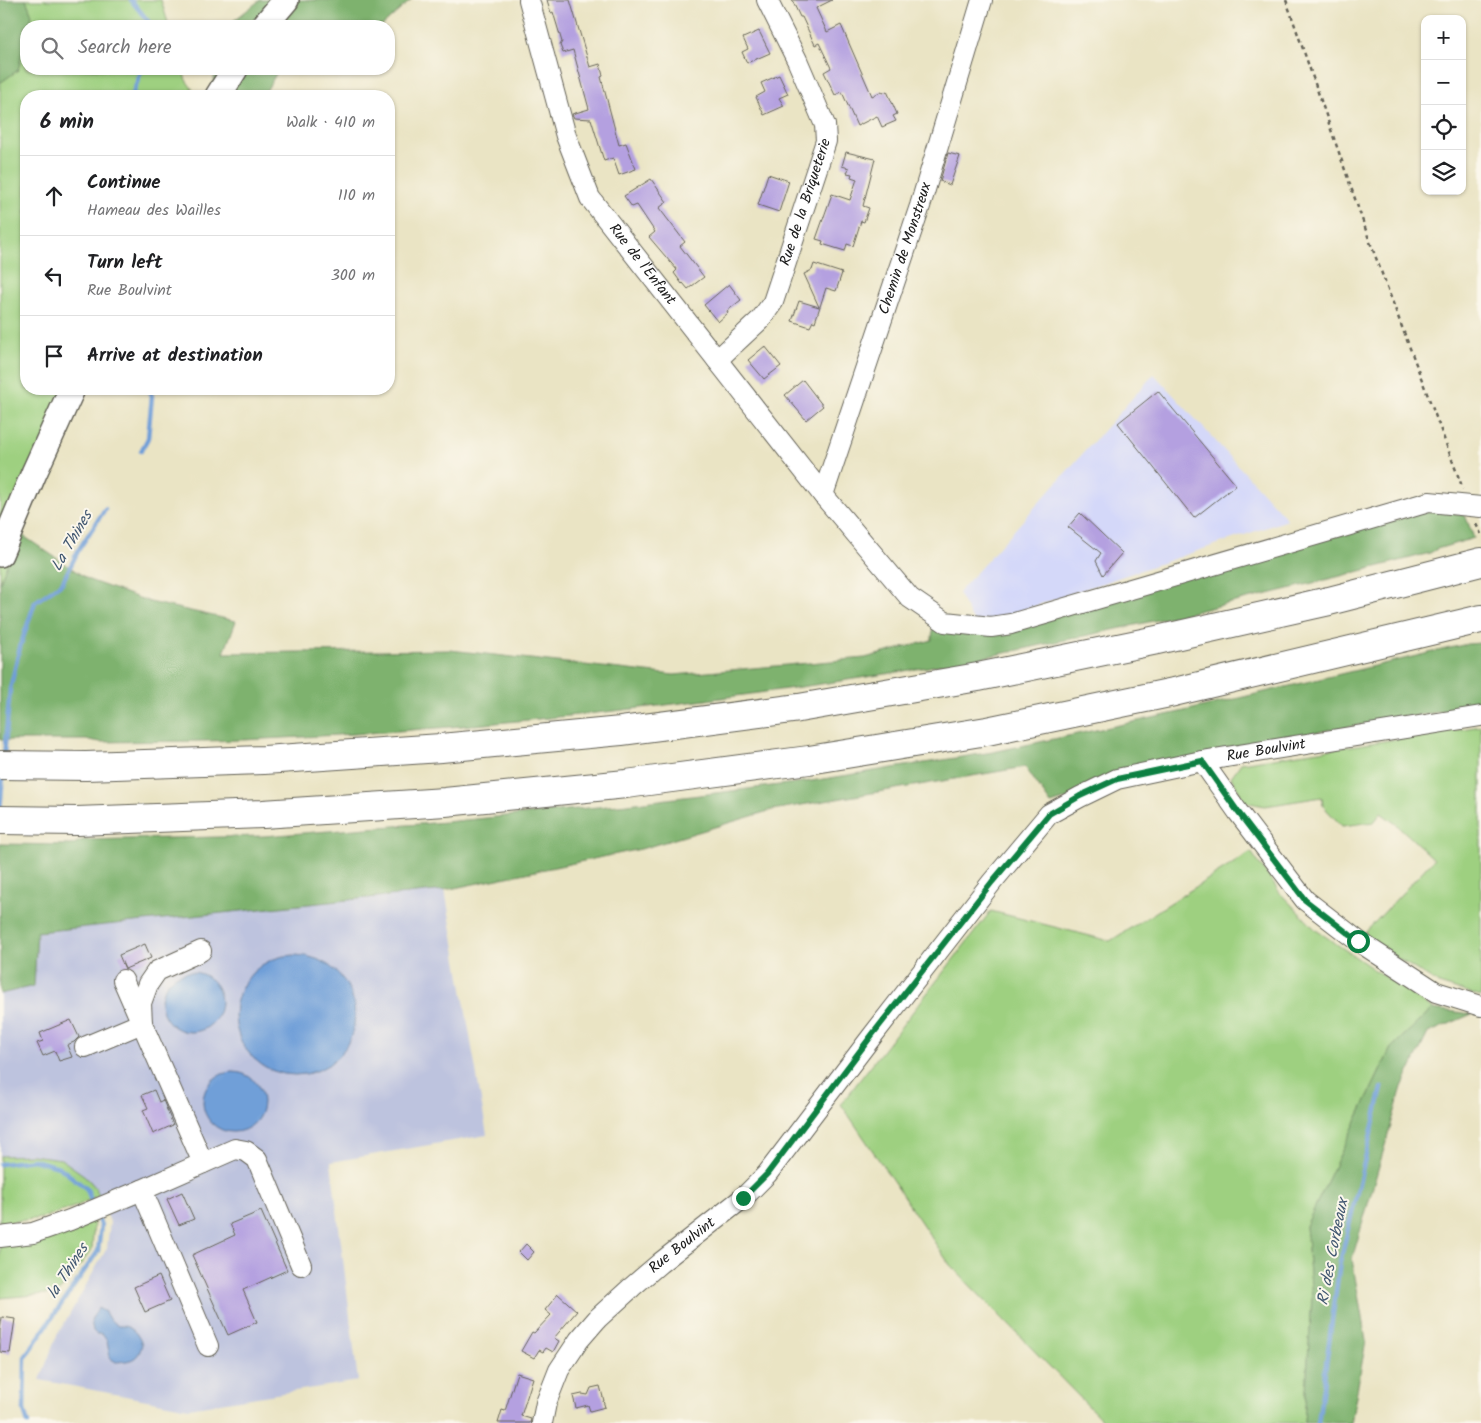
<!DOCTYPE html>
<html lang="en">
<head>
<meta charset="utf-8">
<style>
	body { margin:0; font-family:Kalam,sans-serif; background:#f6f6f6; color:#202124 }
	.controls { position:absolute; right:15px; top:15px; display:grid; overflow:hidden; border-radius:10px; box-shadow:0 1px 4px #0004 }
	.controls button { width:45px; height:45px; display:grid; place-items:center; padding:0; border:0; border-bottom:1px solid #e0e0e0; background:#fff; color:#202124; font:25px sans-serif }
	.stop { position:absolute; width:15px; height:15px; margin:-11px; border:4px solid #0b8043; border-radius:50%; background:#fff }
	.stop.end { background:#0b8043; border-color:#fff; box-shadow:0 1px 5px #0008 }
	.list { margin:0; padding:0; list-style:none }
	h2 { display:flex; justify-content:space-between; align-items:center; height:65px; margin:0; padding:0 20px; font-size:21px }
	h2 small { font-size:16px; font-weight:400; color:#757577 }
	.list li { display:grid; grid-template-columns:32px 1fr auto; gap:15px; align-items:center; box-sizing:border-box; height:80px; padding:0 20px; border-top:1px solid #e0e0e0 }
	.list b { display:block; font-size:19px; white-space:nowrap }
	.list p { margin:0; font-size:16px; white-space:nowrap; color:#757577 }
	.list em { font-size:16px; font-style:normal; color:#757577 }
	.icon { flex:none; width:28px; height:28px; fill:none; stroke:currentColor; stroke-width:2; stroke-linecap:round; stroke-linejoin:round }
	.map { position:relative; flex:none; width:1481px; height:1423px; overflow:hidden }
	.search { position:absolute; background:#fff; box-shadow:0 1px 4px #0004; left:20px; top:20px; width:375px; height:55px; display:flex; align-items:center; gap:12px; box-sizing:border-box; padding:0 18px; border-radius:20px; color:#757577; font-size:19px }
	.panel { position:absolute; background:#fff; box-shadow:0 1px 4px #0004; left:20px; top:90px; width:375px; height:305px; border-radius:20px }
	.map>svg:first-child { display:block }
</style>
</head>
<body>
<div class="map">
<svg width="1481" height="1423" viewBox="0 0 1481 1423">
	<rect width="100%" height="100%" fill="#fbf7ec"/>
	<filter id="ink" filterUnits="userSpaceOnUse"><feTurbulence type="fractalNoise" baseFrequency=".02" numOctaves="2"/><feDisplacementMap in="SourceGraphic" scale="10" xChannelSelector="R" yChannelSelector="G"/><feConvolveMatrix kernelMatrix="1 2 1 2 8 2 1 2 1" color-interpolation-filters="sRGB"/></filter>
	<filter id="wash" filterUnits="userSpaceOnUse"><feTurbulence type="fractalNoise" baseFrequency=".0096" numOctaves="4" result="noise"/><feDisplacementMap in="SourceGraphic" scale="20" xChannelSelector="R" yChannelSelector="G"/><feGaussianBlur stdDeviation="1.12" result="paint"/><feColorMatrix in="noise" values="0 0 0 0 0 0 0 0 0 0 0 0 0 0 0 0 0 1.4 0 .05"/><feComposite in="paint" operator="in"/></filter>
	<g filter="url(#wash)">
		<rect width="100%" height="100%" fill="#eae4c4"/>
		<!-- built -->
		<path fill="#d4d8f9" d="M1154 374 1288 520 976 626 958 593Z"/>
		<!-- industrial -->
		<path fill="#bdc3de" d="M445 890 487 1135 331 1162 358 1381 189 1408 40 1380 57 1335 67 1319 107 1248 110 1222 96 1188 32 1155 0 1156V994L34 986 37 932Z"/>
		<!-- green -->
		<path fill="#9ed080" stroke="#5d764e" d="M26 0H161L169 26H29L32 15Z
			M26 37V69H182L186 80 197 96H26V389H81L0 584V83L18 70Z
			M1481 726V997L1439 984 1362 936 1434 859 1396 824 1381 813 1374 822 1342 826 1323 806 1322 797 1265 806 1245 802 1231 777 1241 763Z
			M1251 852 1280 893 1316 930 1432 1009 1391 1048 1306 1226 1312 1297 1304 1423H1105L950 1265 841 1104 991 911 1110 941Z
			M32 1155 61 1159 85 1176 96 1188 99 1195 77 1206 42 1218 0 1223V1156Z
			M94 1221 92 1250 58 1293 0 1298V1244L17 1246Z"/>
		<!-- forest -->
		<path fill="#7eb26e" stroke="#4d6745" d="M0 0H26L32 15 29 26H26V37L18 70 0 83Z
			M260 0H411L382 26H227Z
			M216 69H279L263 96H210Z
			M1435 509 1465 515 1474 538 1437 549 1430 553C1312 584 1194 613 1075 638 1039 645 1004 654 969 660 735 701 499 728 263 739 209 742 155 741 100 742L90 740H0V582L19 533 89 580 150 602 236 621 224 653 450 650 674 675 865 658 932 640 933 625 983 633Z
			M1481 643V705L1244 744 1051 804 1025 767 772 810 641 849 445 890 37 932 34 986 0 994V844L72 845 82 840 264 836 446 822 628 804 811 781 993 752 1180 712 1467 644Z
			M1432 1009 1472 1014 1428 1033 1402 1087 1352 1259 1366 1341 1351 1423H1304L1312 1297 1306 1226 1391 1048Z"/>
		<!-- water -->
		<path fill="#6f9fd8" stroke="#465e7a" d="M235 1015a60 60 0 1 1 120 0a60 60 0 1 1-120 0Z
			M161 1002a30 30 0 1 1 60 0a30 30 0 1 1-60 0Z
			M203 1102a30 30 0 1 1 60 0a30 30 0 1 1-60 0Z
			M98 1308 105 1312 109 1319 118 1326C131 1325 137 1332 142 1344 139 1360 131 1361 116 1362L110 1358 107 1341 102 1334H96L93 1331 91 1320Z"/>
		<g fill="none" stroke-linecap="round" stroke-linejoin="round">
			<!-- stream -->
			<path stroke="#6f9fd8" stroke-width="4.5" d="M131 0 152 26
				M132 96 142 69
				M141 451 148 438 152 396 149 389
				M4 756 10 689 20 647 35 602 62 583 79 549 105 509
				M0 811 3 774
				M0 1164 34 1160 59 1167 87 1189 93 1206
				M28 1423 24 1411 25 1357 98 1251 101 1225 97 1215
				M1318 1423 1340 1262 1382 1088"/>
		</g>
		<g id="blocks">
			<!-- building -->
			<path fill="#b4a0e0" d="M547 0H570L590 67 600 64 603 76 601 77 619 145 626 143 636 169 619 175 613 158 604 161 591 119 574 118 572 114 589 109 573 50 563 53 560 45 562 42 553 12 551 13Z
				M792 0H832L816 8 827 32 841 25 872 96 882 91 883 93 887 91 897 114 893 116 896 121 882 127 877 116 857 126 842 92 835 95 824 72 831 68 819 43 815 45 802 17H800Z
				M759 31 770 53 747 63 742 52 748 49 743 38Z
				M779 75 788 94 779 98 784 106 764 115 756 97 765 92 761 83Z
				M846 152 875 159 863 206 869 208 864 222 861 221 853 246 847 244 845 251 822 244 823 241 816 239 832 194 850 200 857 179 851 177 852 174 847 173 849 168 842 166Z
				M948 153 960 156 950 185 940 181Z
				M768 174 789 181 779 212 758 205Z
				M651 179 667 202 659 208 685 242 680 246 704 277 688 289 683 283 682 284 674 273 677 270 649 237 655 232 637 205 632 207 624 196Z
				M814 264 842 273 836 291 826 288 815 322 813 321 810 327 792 321 799 301 819 307 804 274 812 270Z
				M729 284 741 300 727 311 728 313 718 322 704 305Z
				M765 346 781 366 764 379 748 360Z
				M803 380 823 406 806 420 785 395Z
				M1158 391 1236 485 1194 518 1118 423Z
				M1080 513 1122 553 1103 575 1096 561 1101 553 1068 527Z
				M145 944 151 958 125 969 119 955Z
				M71 1020 79 1037 74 1042 67 1045 72 1057 59 1061 55 1051 43 1056 37 1043 43 1041 40 1033Z
				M154 1090 159 1102 163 1100 173 1125 153 1134 143 1110 148 1108 142 1095Z
				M182 1192 194 1219 179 1225 167 1199Z
				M261 1211 287 1270 243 1290 257 1322 228 1335 192 1255 235 1235 230 1224Z
				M526 1244 534 1252 527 1260 519 1252Z
				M159 1276 170 1301 145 1312 134 1287Z
				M558 1294 577 1311 554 1338 559 1341 553 1352 546 1348 543 1352 539 1350 534 1358 521 1351 532 1332 534 1333 551 1315 545 1310Z
				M2 1317 15 1319 10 1353 0 1352V1330Z
				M517 1373 533 1378 521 1416 531 1419 530 1423H498L502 1410 505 1411Z
				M600 1386 604 1401H603L605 1407 590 1411 588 1405 576 1408 573 1396 582 1394 588 1395 591 1388Z"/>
		</g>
	</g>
	<g filter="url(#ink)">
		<use href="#blocks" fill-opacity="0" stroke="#646257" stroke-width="1"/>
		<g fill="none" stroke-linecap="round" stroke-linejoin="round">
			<defs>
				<g id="minor">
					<path id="s1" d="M529 0 566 136 590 198 823 495 910 598 945 622 991 627 1011 624 1429 502 1481 507"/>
					<path id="s2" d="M717 360 761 319 773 302 826 141 825 125 797 60 767 0"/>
					<path id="s3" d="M823 495 920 206 982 0"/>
					<path d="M1202 761 1238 812 1305 900 1358 941 1436 992 1481 1006"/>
					<path d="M123 980 203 1163"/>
					<path d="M85 1047 142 1023 141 1003 148 984 157 971 201 951"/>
					<path d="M142 1190 208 1346"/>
					<path d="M0 1237 33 1233 70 1220 142 1190 235 1149 246 1151 257 1159 301 1265"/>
					<path id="s4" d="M542 1423 546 1403 559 1370 579 1340 598 1318 632 1287 660 1263 743 1198 767 1174 873 1035 992 882 1049 814 1080 797 1117 779 1202 761 1269 750 1481 716"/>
				</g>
				<path id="major" d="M264 26 286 0
					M218 96 235 69
					M0 554 34 473 72 389"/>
				<path id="highway" d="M0 765 86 766 264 760 441 748 621 731 799 708 978 677 1157 640 1329 601 1481 562
					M0 820 77 821 263 814 445 802 626 784 809 760 987 731 1174 692 1481 619"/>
			</defs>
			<!-- minor casing -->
			<use href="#minor" stroke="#646257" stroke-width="22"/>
			<!-- major casing -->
			<use href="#major" stroke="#646257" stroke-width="28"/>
			<!-- highway casing -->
			<use href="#highway" stroke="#646257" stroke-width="30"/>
			<!-- path -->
			<path stroke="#646257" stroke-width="2.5" stroke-dasharray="4 4" stroke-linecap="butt" d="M1286 0 1370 242 1463 489
				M1476 524 1481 534"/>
			<!-- minor -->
			<use href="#minor" stroke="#fff" stroke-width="20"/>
			<!-- major -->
			<use href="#major" stroke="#fff" stroke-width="25"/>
			<!-- highway -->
			<use href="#highway" stroke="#fff" stroke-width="28"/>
		</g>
	</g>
	<g fill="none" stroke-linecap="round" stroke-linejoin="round" filter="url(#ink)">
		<!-- route -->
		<path stroke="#0b8043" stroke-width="6" d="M743 1198 767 1174 872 1035 992 882 1049 814 1080 796 1117 779 1202 761 1238 812 1305 900 1358 941"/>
	</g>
	<g text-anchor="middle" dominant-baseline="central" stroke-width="4" stroke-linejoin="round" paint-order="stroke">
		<!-- street labels -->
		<g font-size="15" fill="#1c1c1c" stroke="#fbf7ec">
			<text stroke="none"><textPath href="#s2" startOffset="186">Rue de la Briqueterie</textPath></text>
			<text stroke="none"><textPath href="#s3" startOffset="260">Chemin de Monstreux</textPath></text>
			<text stroke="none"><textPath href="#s1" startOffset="292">Rue de l'Enfant</textPath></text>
			<text stroke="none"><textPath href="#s4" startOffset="1029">Rue Boulvint</textPath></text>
			<text stroke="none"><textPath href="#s4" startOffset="232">Rue Boulvint</textPath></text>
		</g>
		<!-- water labels -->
		<g font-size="16" font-style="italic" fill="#415771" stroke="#fbf7ec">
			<text transform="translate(72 541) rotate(-60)">La Thines</text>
			<text transform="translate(1333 1252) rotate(-79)">Ri des Corbeaux</text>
			<text transform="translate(68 1271) rotate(-57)">la Thines</text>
		</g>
	</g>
</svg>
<div class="controls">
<button>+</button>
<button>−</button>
<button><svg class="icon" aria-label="locate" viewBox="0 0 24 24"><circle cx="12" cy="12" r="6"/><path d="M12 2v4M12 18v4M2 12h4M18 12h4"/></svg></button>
<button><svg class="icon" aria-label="layers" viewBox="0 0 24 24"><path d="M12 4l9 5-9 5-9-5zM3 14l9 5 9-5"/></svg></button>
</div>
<div class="stop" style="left:1358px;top:941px"></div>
<div class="stop end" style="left:743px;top:1198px"></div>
<div class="search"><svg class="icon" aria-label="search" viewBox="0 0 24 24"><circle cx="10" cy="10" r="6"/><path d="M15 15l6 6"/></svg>Search here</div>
<section class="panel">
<h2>6 min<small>Walk · 410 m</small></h2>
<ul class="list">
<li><svg class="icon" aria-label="ahead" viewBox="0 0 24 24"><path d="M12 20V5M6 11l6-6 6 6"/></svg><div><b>Continue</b><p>Hameau des Wailles</p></div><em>110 m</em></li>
<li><svg class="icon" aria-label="left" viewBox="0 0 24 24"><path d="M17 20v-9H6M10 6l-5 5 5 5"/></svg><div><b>Turn left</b><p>Rue Boulvint</p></div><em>300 m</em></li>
<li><svg class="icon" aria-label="arrive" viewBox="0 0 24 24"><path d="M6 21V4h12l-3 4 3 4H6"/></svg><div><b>Arrive at destination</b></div></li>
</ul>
</section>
</div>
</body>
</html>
